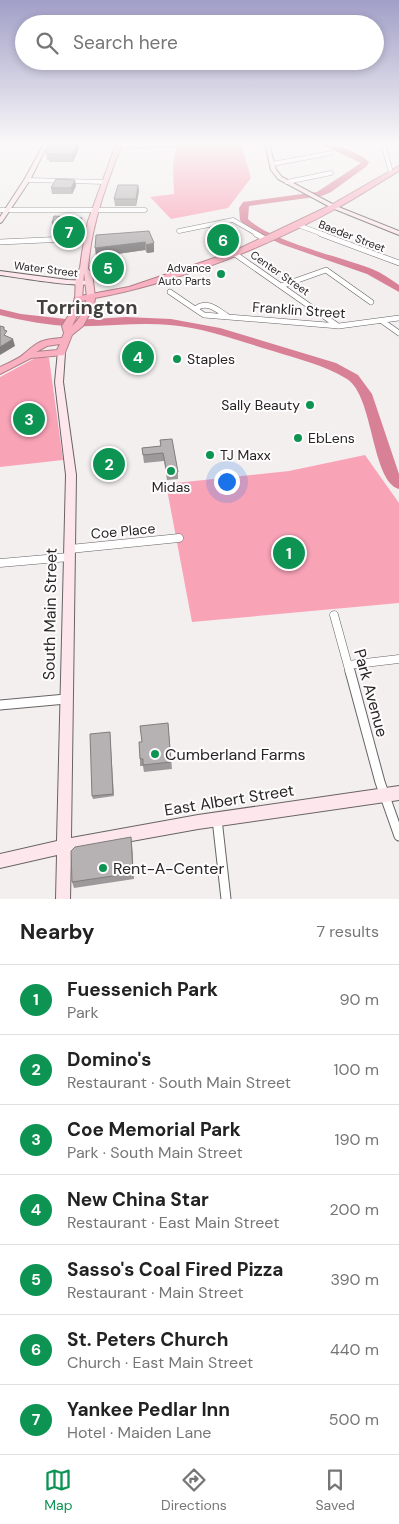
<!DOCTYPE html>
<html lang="en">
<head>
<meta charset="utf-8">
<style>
	body { margin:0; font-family:"DM Sans",sans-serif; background:#f2f2f2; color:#222 }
	.you { position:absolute; left:226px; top:481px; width:18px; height:18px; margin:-12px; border:4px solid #fff; border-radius:50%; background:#1a73e8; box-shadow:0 0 0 8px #1a73e833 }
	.badge { display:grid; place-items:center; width:32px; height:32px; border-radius:50%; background:#0d9453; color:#fff; font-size:16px; font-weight:700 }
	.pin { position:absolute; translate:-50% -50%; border:2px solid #fff; box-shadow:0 1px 5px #0006 }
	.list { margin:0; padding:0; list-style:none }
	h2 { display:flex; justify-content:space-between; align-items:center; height:65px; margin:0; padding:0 20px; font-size:21px }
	h2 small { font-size:16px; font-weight:400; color:#767676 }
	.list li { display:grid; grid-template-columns:32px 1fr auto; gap:15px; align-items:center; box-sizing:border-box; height:70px; padding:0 20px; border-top:1px solid #e0e0e0 }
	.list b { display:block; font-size:19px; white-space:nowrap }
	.list p { margin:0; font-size:16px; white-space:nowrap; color:#767676 }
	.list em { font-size:16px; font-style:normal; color:#767676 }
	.icon { flex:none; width:28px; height:28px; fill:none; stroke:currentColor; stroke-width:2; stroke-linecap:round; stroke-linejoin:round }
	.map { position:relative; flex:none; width:399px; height:899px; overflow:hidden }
	.search { position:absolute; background:#fff; box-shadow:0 2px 8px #0003; left:15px; right:15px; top:15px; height:55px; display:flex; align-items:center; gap:12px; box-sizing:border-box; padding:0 18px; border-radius:28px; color:#767676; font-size:19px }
	.sheet { height:555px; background:#fff }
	nav { display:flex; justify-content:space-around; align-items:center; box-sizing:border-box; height:70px; border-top:1px solid #e0e0e0; background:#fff; font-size:14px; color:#767676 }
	nav a { display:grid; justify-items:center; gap:2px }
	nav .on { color:#0d9453 }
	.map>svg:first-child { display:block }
</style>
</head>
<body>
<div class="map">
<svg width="399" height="899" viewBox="0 0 399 899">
	<rect width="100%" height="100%" fill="#f3efef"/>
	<!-- green -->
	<path fill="#f9a3b7" d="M198 144H241L251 178 228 208 171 219 150 197 174 194 173 166 176 146 198 145Z
		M39 356 49 358 63 460 0 467V377Z
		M365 455 399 503V603L192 622 166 484 289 471Z"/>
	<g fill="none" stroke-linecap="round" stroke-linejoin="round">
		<!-- river -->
		<path fill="#d88096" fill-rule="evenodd" d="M321 144C335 143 359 152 369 162L367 166 331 192 322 196 249 206 248 219C271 241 341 257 372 269 382 273 390 279 399 285V292L367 274 281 244 247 228 240 220 239 208 243 202 317 192 361 163Z
			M0 309 21 314 75 320 126 317 171 319 220 328 336 363 358 375 372 394 399 474V489C371 481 374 396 347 379 324 365 298 359 273 351 239 341 205 328 170 325 137 322 107 327 75 326 50 326 24 321 0 315Z"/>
		<defs>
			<path id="street-far3" d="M383 144 391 172
				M118 146 176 144
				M272 164 331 153
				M27 180 105 182
				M287 182 331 173
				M0 210H145
				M298 225 325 235
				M179 231 233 220 259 235"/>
			<path id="street-far2" d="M256 234 267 240
				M321 234 399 263
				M0 242 89 238
				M235 254 338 326
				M281 286 326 270 371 302
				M170 292 195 309
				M227 316C216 309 207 300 195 309L204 315 339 326 399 318
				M382 321 399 333"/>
			<path id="street-far1" d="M70 549 179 538
				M0 563 69 557
				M334 615 350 673
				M348 665 399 659"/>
			<path id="street" d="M350 671 380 782 399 836
				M0 705 66 699
				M217 819 226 899"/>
			<path id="secondary" d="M44 144H48L30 180 2 222 0 223V217L24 180Z
				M265 144H269L276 170 282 177 336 206 399 231V235L332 208 278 179 271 170Z
				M0 271 68 280 90 281 93 283C83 289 16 277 0 275Z
				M58 351H64L65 353 63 382 76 475 71 838 198 815 399 786V800L198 829 71 852 70 899H56L57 855 0 868V854L57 841 66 475 55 382Z"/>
			<path id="primary" d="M116 144H122C106 185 91 225 88 269L92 273 95 297 91 299 87 297 84 273 82 299 78 301H75L76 273 80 268 82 253 88 221Z"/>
			<path id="highway" d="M399 166V171C378 183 358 197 337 208 265 248 176 283 95 298L94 306 83 326 72 335 64 355 31 358 0 374V367C8 363 19 359 25 353 40 340 42 340 62 338L64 333 62 326 72 310 75 297 129 287 232 252 331 205ZM86 300C85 310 79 320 72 326L80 310 82 301ZM60 344 57 350 36 352 47 346Z"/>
		</defs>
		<!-- street-far3 casing -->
		<use href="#street-far3" stroke="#686465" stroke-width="5"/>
		<!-- street-far2 casing -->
		<use href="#street-far2" stroke="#686465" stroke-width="6"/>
		<!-- street-far1 casing -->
		<use href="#street-far1" stroke="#686465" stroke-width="9"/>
		<!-- street casing -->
		<use href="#street" stroke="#686465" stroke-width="11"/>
		<!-- secondary casing -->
		<use href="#secondary" stroke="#686465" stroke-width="2"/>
		<!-- primary casing -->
		<use href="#primary" stroke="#b0808a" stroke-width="2"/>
		<!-- highway casing -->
		<use href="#highway" stroke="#b0808a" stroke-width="2"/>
		<!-- street-far3 -->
		<use href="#street-far3" stroke="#fff" stroke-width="4"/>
		<!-- street-far2 -->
		<use href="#street-far2" stroke="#fff" stroke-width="5"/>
		<!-- street-far1 -->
		<use href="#street-far1" stroke="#fff" stroke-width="8"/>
		<!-- street -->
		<use href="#street" stroke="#fff" stroke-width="9"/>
		<!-- secondary -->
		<use href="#secondary" fill="#fde7ec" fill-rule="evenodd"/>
		<!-- primary -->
		<use href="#primary" fill="#fbd0d9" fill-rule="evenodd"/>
		<!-- highway -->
		<use href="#highway" fill="#f9b0c0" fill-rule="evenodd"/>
	</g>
	<!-- wall -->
	<path fill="#9d999a" d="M51 144H79V148L73 162H49V160H47L46 153Z
		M75 180 76 186 72 194H52L51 188Z
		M138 185 139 191 136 206H115L114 199Z
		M82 218 83 230 82 234 54 235 52 223Z
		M209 228 237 243 227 247 209 237Z
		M149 231 154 252 147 253 145 250 96 257Z
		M160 440 178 472V479L167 480 164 461 144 463 142 448 161 446Z
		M119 452 121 467 98 469 96 455Z
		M168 723 172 769 144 772 143 766H140V759L142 742Z
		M110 732 114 796 93 799 92 796Z
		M131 837 134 879 74 888 72 882Z"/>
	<!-- shaded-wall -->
	<path fill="#7f7d7d" d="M77 144H79V148L73 162 72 155Z
		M75 180 76 186 72 194 71 188Z
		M138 185 139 191 136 206V199Z
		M82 218 83 230 82 234 80 222Z
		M237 234V243L227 247V238Z
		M145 242V250L96 257 95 248Z
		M154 243V252L147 253 146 245Z
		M13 339 15 346 0 355V347Z
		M131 837 132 844 134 879 133 873Z"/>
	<!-- building -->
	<path fill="#b6b2b3" stroke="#7f7d7d" d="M51 144H77L72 155 48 154 49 153H46Z
		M56 179 75 180 71 188H51Z
		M118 185H138L136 199H114Z
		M54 216 82 218 80 222 52 223Z
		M219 224 237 234 227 238 209 228Z
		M149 231 154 243 146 245 145 242 95 248 96 235Z
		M0 326 4 327V330L7 331 4 335 13 339 0 347Z
		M172 439 178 472 167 473 163 453 143 455 142 448 161 446 160 440Z
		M119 452 120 461 97 464 96 455Z
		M168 723 171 762 143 765V759H140L139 742H142L140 726Z
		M110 732 113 794 92 796 90 734Z
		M131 837 133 873 72 882 71 851 75 847Z"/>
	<!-- sky -->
	<linearGradient id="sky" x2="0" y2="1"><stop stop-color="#a19fc7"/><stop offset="0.53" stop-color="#faf8f8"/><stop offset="1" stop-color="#faf8f8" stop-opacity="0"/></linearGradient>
	<rect width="399" height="270" fill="url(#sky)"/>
	<!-- markers -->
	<g fill="#0d9453" stroke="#fffcfd" stroke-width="2">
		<circle cx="221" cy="274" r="5"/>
		<circle cx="177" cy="359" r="5"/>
		<circle cx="310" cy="405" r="5"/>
		<circle cx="298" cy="438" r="5"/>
		<circle cx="210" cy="455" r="5"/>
		<circle cx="171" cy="471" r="5"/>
		<circle cx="155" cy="754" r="5"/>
		<circle cx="103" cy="868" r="5"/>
	</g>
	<g text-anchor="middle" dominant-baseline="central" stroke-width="4" stroke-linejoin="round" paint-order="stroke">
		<!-- far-street labels -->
		<g font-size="11" fill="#272626" stroke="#fffcfd">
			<text transform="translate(352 236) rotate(21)">Baeder Street</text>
			<text transform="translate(46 269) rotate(7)">Water Street</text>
			<text transform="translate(280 273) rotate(35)">Center Street</text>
		</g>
		<!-- far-poi labels -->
		<g font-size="11" fill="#272626" stroke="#fffcfd" text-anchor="end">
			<text x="211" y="268">Advance<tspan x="211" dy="13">Auto Parts</tspan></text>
		</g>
		<!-- street labels -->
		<g font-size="14" fill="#272626" stroke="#fffcfd">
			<text transform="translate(299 310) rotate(4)">Franklin Street</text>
			<text transform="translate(123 531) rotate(-5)">Coe Place</text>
		</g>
		<!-- poi labels -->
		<g font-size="14" fill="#272626" stroke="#fffcfd" text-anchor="start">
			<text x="187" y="359">Staples</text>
			<text x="300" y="405" text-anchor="end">Sally Beauty</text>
			<text x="308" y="438">EbLens</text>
			<text x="220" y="455">TJ Maxx</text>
			<text x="171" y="487" text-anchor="middle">Midas</text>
		</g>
		<!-- near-street labels -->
		<g font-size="16" fill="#272626" stroke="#fffcfd">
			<text transform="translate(50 614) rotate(-89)">South Main Street</text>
			<text transform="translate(371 693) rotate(75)">Park Avenue</text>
			<text transform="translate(229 800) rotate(-9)">East Albert Street</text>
		</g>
		<!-- near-poi labels -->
		<g font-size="16" fill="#272626" stroke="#fffcfd" text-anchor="start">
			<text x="165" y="754">Cumberland Farms</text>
			<text x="113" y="868">Rent-A-Center</text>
		</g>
		<!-- far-town labels -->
		<g font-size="20" font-weight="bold" fill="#423f3f" stroke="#fffcfd">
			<text x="87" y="307">Torrington</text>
		</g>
	</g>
</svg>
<div class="you"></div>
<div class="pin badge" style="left:289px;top:553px">1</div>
<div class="pin badge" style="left:109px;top:464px">2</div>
<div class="pin badge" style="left:29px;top:419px">3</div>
<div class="pin badge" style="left:138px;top:357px">4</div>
<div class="pin badge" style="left:108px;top:268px">5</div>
<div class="pin badge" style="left:223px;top:240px">6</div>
<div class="pin badge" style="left:69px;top:232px">7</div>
<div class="search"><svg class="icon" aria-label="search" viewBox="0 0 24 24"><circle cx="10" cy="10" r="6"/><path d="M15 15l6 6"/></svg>Search here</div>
</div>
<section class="sheet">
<h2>Nearby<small>7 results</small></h2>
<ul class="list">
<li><span class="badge">1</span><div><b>Fuessenich Park</b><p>Park</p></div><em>90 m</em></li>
<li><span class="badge">2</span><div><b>Domino's</b><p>Restaurant · South Main Street</p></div><em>100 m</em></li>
<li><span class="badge">3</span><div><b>Coe Memorial Park</b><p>Park · South Main Street</p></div><em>190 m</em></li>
<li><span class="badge">4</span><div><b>New China Star</b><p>Restaurant · East Main Street</p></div><em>200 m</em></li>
<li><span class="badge">5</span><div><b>Sasso's Coal Fired Pizza</b><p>Restaurant · Main Street</p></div><em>390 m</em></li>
<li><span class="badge">6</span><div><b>St. Peters Church</b><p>Church · East Main Street</p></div><em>440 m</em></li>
<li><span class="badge">7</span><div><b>Yankee Pedlar Inn</b><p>Hotel · Maiden Lane</p></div><em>500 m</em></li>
</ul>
</section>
<nav>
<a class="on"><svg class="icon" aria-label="map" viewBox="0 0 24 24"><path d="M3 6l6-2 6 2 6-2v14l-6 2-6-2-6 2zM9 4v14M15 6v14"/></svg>Map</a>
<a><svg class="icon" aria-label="directions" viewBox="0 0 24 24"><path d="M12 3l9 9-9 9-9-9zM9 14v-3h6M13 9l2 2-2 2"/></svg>Directions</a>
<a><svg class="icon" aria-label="saved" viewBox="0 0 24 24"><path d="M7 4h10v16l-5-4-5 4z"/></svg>Saved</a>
</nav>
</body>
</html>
